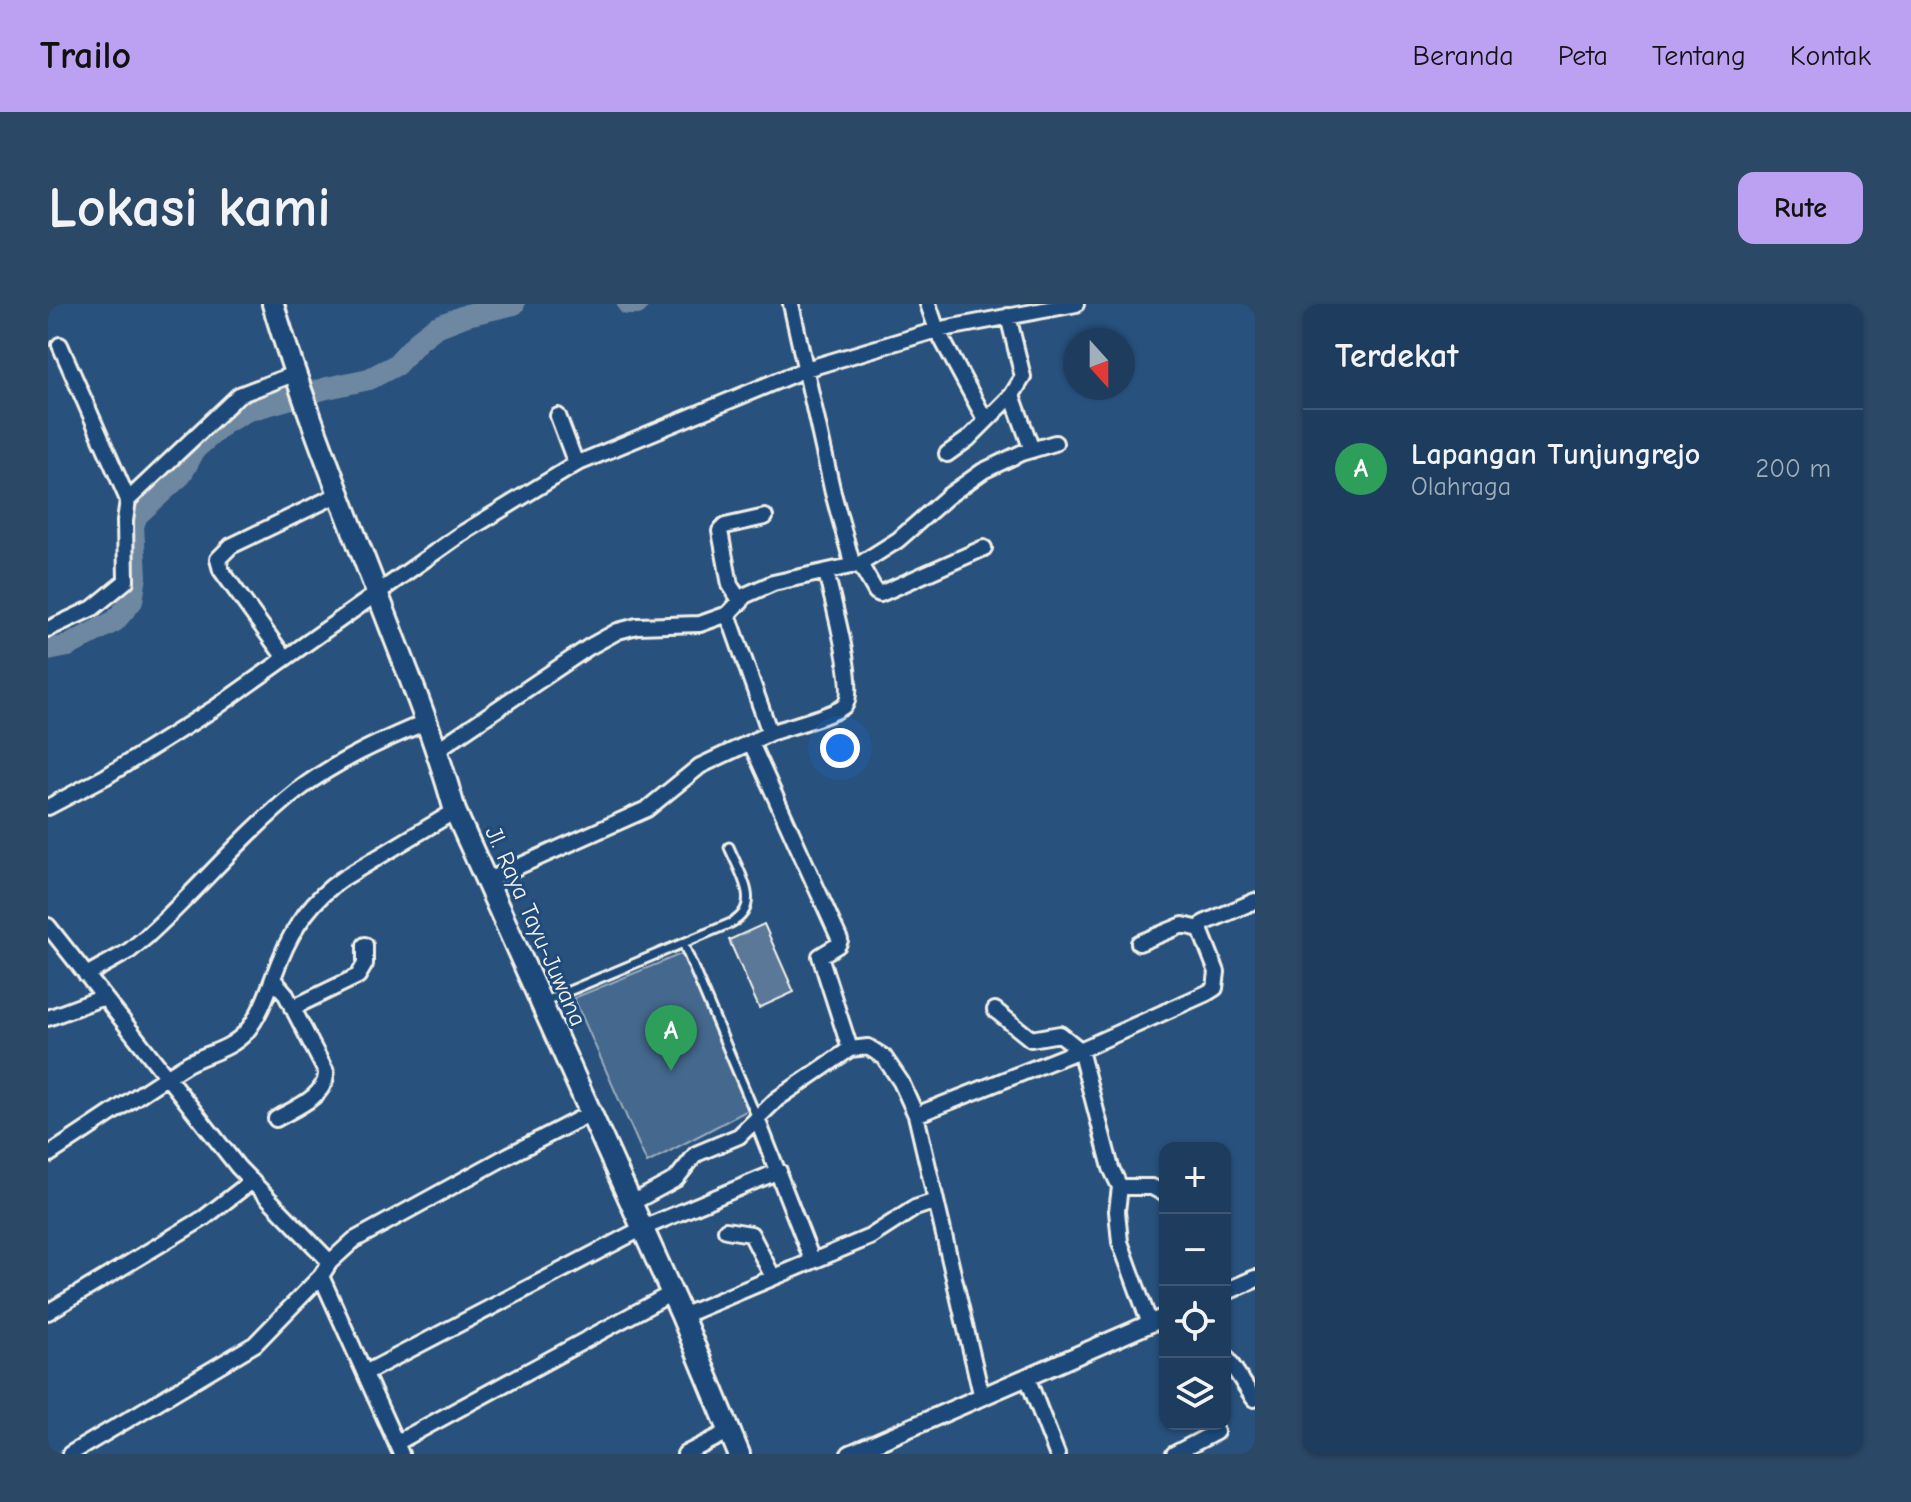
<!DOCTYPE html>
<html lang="id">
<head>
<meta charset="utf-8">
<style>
	body { margin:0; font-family:"Comic Neue",sans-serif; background:#2b4867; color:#f1f3f6 }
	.controls { position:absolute; right:24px; bottom:24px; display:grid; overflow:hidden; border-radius:16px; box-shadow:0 2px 6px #0004 }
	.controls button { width:72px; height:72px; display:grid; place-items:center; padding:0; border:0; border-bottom:2px solid #3c5673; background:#1e3d5e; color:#f1f3f6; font:40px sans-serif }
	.compass { position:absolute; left:1015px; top:24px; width:72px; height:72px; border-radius:50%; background:#1e3d5e; box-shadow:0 2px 6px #0004; rotate:159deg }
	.you { position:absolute; left:792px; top:444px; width:28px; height:28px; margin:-20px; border:6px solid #fff; border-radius:50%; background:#1a73e8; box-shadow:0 0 0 12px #1a73e833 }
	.badge { display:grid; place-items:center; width:52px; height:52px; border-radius:50%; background:#bca0f2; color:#fff; font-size:26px; font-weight:700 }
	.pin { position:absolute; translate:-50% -66px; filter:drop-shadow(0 2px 4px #0008) }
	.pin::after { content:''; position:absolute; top:42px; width:28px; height:24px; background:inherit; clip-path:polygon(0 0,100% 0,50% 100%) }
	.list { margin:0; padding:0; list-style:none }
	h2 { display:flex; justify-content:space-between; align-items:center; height:104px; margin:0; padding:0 32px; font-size:34px }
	h2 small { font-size:26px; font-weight:400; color:#a1aebc }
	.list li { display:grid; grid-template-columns:52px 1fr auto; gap:24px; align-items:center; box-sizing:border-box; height:120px; padding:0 32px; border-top:2px solid #3c5673 }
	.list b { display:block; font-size:30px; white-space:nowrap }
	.list p { margin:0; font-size:26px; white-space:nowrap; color:#a1aebc }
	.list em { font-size:26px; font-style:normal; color:#a1aebc }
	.icon { flex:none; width:44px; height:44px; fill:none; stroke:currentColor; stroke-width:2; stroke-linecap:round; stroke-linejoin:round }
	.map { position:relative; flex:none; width:1207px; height:1150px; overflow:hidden; border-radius:16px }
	header { display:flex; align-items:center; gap:48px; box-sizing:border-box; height:112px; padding:0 40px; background:#bca0f2; color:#111 }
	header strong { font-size:38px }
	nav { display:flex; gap:44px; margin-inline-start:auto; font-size:28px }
	.intro { display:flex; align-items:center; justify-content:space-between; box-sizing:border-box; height:192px; padding:0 48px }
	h1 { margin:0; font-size:56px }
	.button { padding:20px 36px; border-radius:16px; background:#bca0f2; color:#111; font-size:28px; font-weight:700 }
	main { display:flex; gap:48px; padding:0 48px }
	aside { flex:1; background:#1e3d5e; border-radius:16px; box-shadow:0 2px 6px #0004 }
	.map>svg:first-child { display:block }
</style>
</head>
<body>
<header>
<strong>Trailo</strong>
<nav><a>Beranda</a><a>Peta</a><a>Tentang</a><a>Kontak</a></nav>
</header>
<div class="intro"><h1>Lokasi kami</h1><a class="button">Rute</a></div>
<main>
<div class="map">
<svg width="1207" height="1150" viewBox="0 0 1207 1150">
	<rect width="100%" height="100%" fill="#28517e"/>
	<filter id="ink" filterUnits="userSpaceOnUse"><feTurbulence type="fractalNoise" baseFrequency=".0125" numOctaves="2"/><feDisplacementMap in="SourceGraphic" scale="16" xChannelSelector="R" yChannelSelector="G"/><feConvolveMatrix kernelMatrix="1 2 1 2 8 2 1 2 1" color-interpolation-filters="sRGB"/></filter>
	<g filter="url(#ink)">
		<!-- green -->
		<path fill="#45688e" stroke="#9cacbb" stroke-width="2" d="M638 648 702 805 599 859 526 694Z"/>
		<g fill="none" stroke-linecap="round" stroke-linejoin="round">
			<!-- river -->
			<path stroke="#6e88a2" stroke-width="22" d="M580 0H589
				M0 346 20 342 67 317 84 297 88 272 85 222 89 211 133 171 147 145 178 118 198 107 279 84 321 75 348 61 371 36 388 23 419 11 466 0"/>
		</g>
		<!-- building -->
		<path fill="#5b7899" stroke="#f4f1e8" stroke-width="2" d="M716 620 746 688 711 704 681 636Z"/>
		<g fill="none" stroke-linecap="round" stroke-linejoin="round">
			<defs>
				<path id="service" d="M635 639 709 814
					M497 697 683 619C716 602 691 568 681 543"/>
				<path id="minor" d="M743 0 785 189 805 262
					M880 0 889 26 938 117 920 135 899 150
					M12 41 80 196
					M964 91 984 146
					M510 112 528 160
					M938 117 964 91 975 73 960 12
					M812 260 828 288 832 290 936 244
					M693 298 682 281 672 227 677 222 717 213
					M0 325 45 304 78 277 77 217 80 196 191 91 246 70
					M237 354 173 266 170 255 183 242 291 190
					M722 429C736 424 790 410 797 401 810 385 783 291 778 268
					M703 439 792 636 790 641 772 652 802 745
					M390 445 541 343 570 327 589 322 652 320 680 310 698 291 725 279 812 260 850 236 900 192 935 167 973 149 1007 139
					M0 503 57 473 167 404 410 232 528 160 758 65 889 26 1028 0
					M440 576 599 505 652 462 722 429 680 310
					M0 622 190 863 282 958
					M1091 639 1135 621 1152 625
					M38 671 81 647 98 633C150 586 194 531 249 487 288 457 333 437 378 418
					M225 675 237 689 278 768C279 792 247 804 228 815
					M244 704 310 672 317 660V641
					M947 706 983 735 1012 730 1032 746 1063 864 1072 883 1069 907 1072 938 1102 1020
					M0 714 56 693
					M868 811 1032 746 1159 689 1167 684 1169 668 1152 625 1156 619 1207 597
					M709 815 764 956
					M0 851C47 821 92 789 139 760 159 749 182 746 198 728 215 708 222 680 232 656 245 623 265 595 294 575L407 507
					M1072 883H1104L1117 890
					M584 899 628 875 648 850 691 832 729 795 802 745 820 743 836 753 853 778 868 811 934 1094
					M678 926 703 930 725 973
					M273 972 353 1150
					M0 1008 156 914 204 877
					M634 1012 822 933 867 904 888 897
					M1177 1051 1206 1095
					M317 1069 595 924 731 867
					M979 1073 1009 1150
					M348 1139 624 989
					M22 1150 207 1040 273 972 282 958 306 936 461 851 543 809
					M637 1150 680 1128
					M1126 1150 1168 1128"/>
				<path id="tertiary" d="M1177 988 1207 975
					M802 1150 1117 1013"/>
				<path id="secondary" d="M225 0C258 110 301 215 342 322 366 384 389 442 407 507L634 1012 691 1150"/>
			</defs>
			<!-- service casing -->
			<use href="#service" stroke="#f4f1e8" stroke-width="13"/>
			<!-- minor casing -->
			<use href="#minor" stroke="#f4f1e8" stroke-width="20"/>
			<!-- tertiary casing -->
			<use href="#tertiary" stroke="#f4f1e8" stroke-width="22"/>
			<!-- secondary casing -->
			<use href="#secondary" stroke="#f4f1e8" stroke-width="26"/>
			<!-- service -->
			<use href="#service" stroke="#1f4a7a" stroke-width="7"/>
			<!-- minor -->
			<use href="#minor" stroke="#1f4a7a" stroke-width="14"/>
			<!-- tertiary -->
			<use href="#tertiary" stroke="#1f4a7a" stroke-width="16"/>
			<!-- secondary -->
			<use href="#secondary" stroke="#1f4a7a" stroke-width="20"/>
		</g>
	</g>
	<g text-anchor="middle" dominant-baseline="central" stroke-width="6" stroke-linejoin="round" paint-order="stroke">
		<!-- street labels -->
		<g font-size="24" fill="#f4f1e8" stroke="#1f4a7a">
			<text transform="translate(488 622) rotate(66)">Jl. Raya Tayu-Juwana</text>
		</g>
	</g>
</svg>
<div class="controls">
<button>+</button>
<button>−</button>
<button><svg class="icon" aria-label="locate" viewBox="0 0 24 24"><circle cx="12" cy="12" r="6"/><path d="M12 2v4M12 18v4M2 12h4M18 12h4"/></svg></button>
<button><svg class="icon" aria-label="layers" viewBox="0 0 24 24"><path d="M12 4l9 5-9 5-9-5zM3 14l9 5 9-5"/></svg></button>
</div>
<svg class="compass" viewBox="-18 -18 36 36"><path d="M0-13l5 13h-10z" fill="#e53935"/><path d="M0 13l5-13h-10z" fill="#a1aebc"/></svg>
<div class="you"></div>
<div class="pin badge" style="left:623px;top:767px;background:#2e9e5b">A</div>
</div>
<aside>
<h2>Terdekat<small></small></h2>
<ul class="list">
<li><span class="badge" style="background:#2e9e5b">A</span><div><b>Lapangan Tunjungrejo</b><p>Olahraga</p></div><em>200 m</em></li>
</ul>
</aside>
</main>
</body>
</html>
